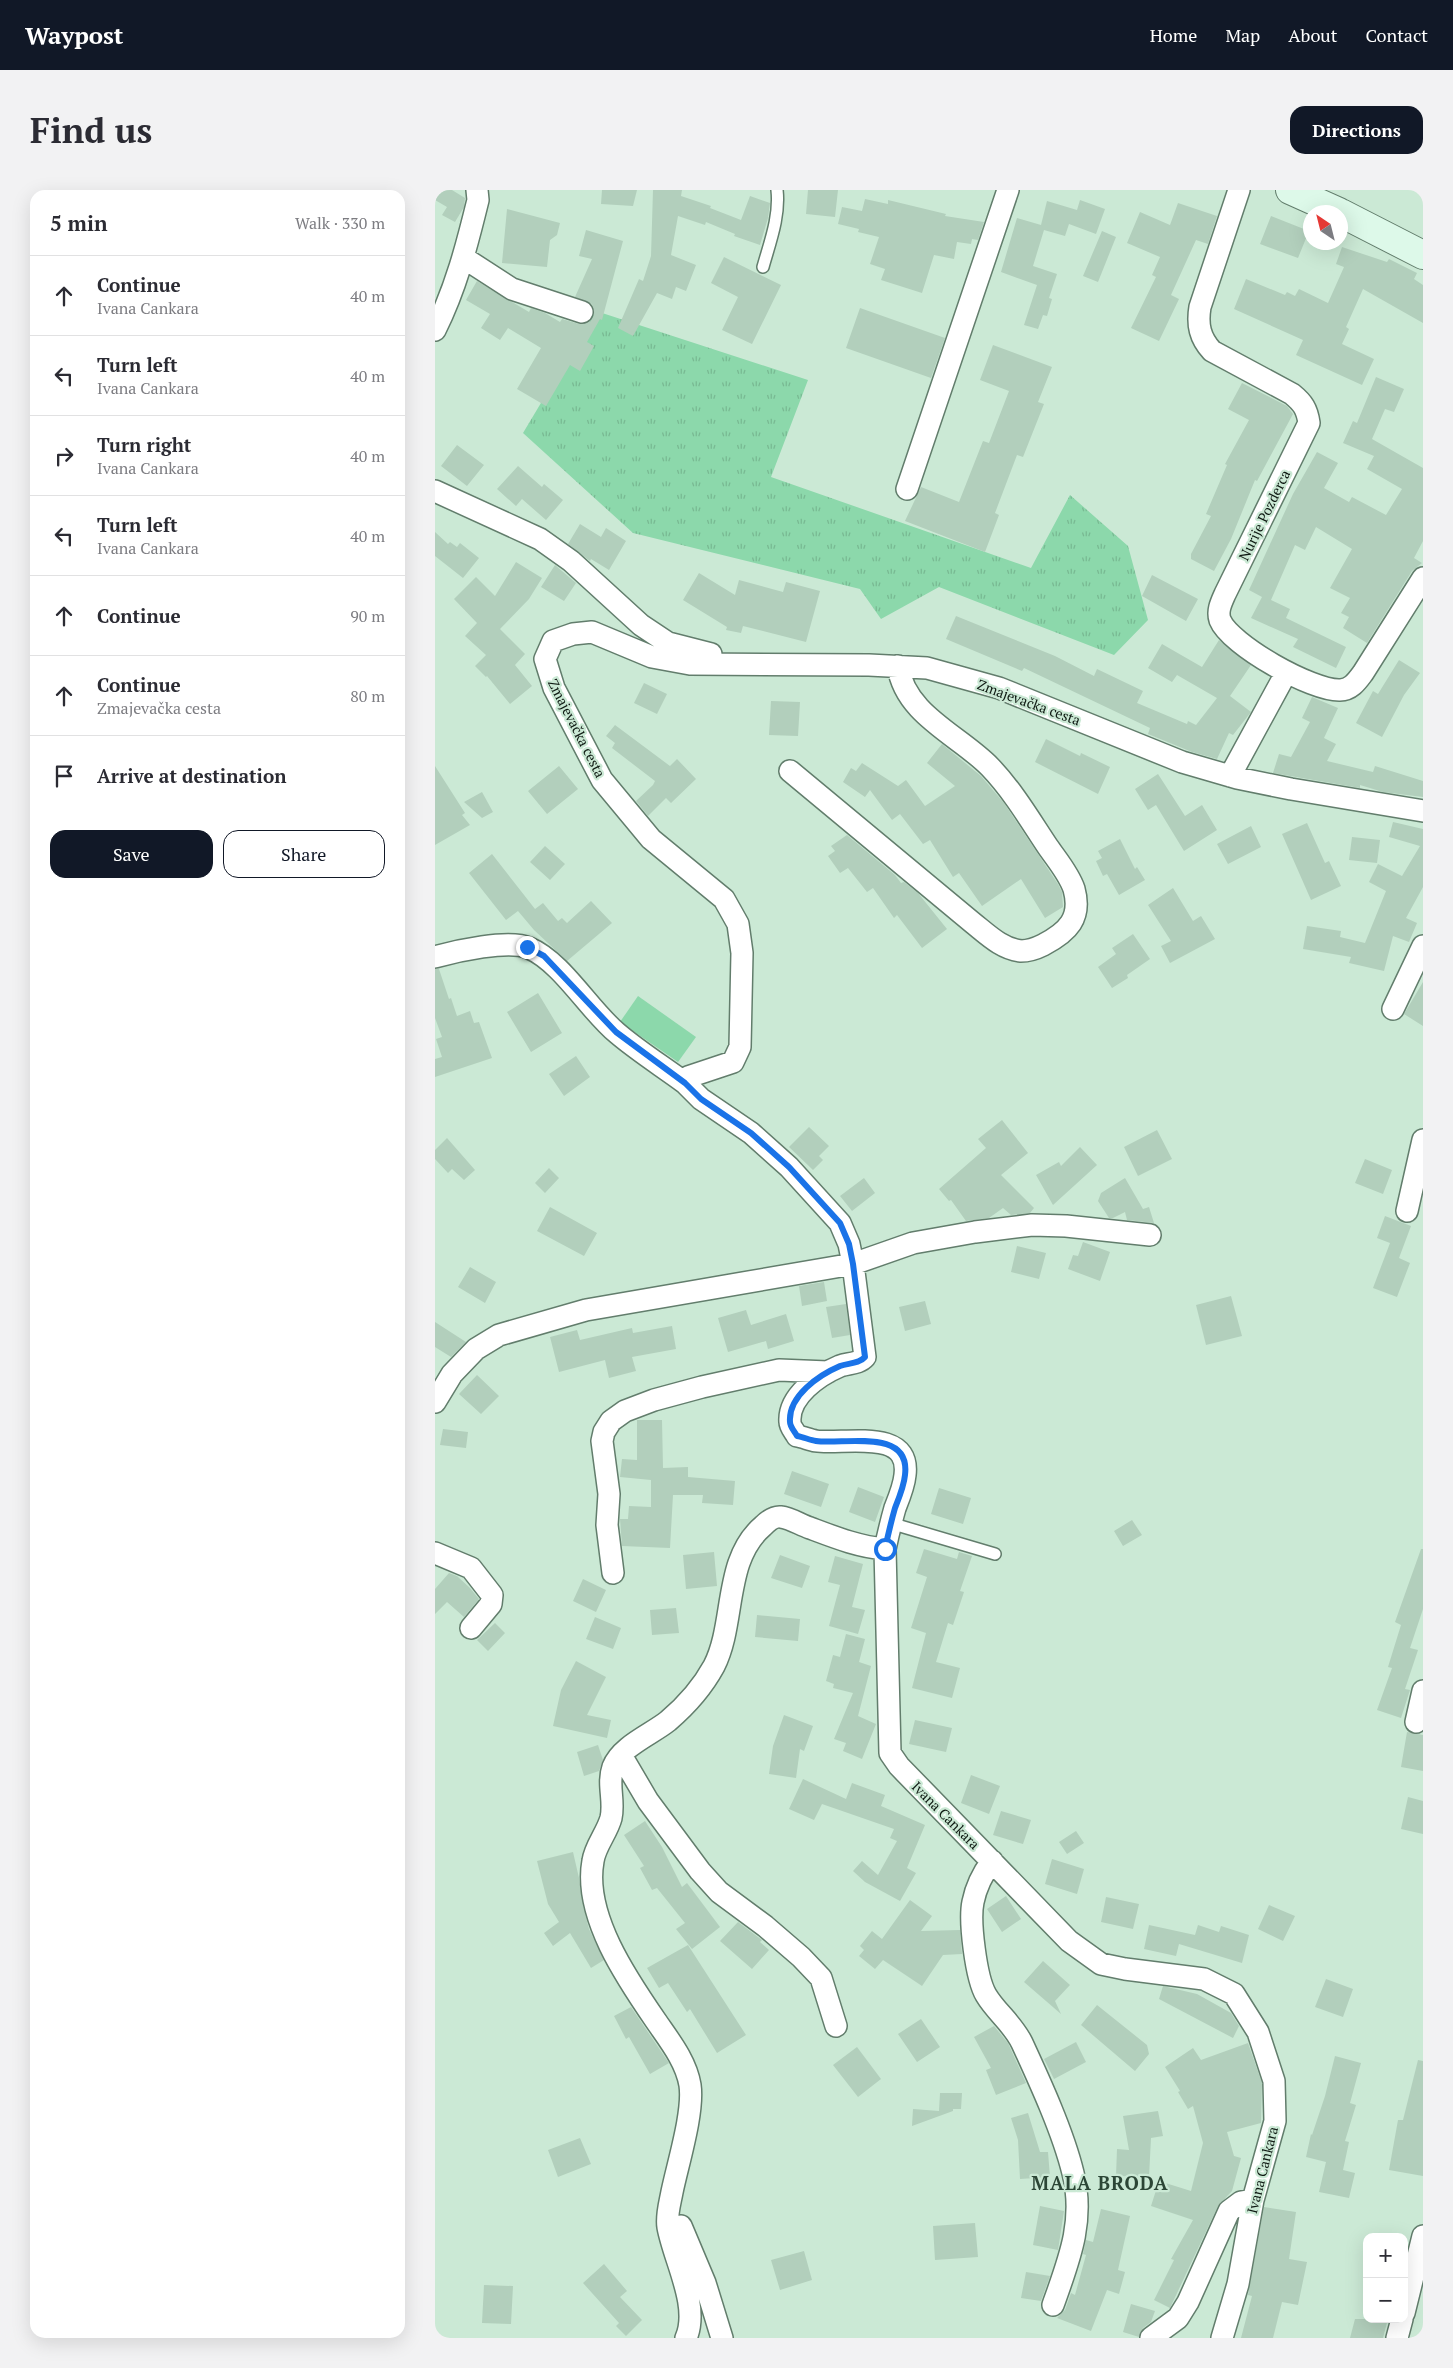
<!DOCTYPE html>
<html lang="en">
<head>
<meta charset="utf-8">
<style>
	body { margin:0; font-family:"PT Serif",serif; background:#f2f2f3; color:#2b2b33 }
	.controls { position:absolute; right:15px; bottom:15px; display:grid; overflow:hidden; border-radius:10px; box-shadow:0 5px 20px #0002 }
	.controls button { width:45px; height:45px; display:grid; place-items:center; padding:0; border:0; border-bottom:1px solid #e1e1e2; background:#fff; color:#2b2b33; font:25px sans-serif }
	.compass { position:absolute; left:868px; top:15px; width:45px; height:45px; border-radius:50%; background:#fff; box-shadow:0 5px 20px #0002; rotate:325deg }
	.stop { position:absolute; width:15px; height:15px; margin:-11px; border:4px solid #1a73e8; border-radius:50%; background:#fff }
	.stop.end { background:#1a73e8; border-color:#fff; box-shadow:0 1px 5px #0008 }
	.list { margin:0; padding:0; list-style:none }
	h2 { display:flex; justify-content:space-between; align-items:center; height:65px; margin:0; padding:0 20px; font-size:21px }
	h2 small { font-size:16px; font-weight:400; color:#7c7c81 }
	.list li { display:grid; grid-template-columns:32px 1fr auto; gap:15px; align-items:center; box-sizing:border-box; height:80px; padding:0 20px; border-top:1px solid #e1e1e2 }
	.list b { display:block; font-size:19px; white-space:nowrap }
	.list p { margin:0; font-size:16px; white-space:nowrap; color:#7c7c81 }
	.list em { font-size:16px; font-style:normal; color:#7c7c81 }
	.actions { display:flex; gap:10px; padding:15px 20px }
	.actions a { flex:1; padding:11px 0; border:1px solid #111827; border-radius:15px; text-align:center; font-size:18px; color:#111827 }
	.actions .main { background:#111827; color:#fff }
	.icon { flex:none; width:28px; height:28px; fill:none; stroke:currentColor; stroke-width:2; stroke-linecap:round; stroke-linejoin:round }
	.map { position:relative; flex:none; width:988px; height:2148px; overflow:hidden; border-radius:15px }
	header { display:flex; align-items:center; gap:30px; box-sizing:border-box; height:70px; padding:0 25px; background:#111827; color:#fff }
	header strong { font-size:24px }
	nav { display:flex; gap:28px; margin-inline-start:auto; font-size:18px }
	.intro { display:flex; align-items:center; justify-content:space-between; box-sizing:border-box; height:120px; padding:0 30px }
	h1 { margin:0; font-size:35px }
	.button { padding:12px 22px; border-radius:15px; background:#111827; color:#fff; font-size:18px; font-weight:700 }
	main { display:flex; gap:30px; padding:0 30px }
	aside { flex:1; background:#fff; border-radius:15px; box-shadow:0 5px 20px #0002 }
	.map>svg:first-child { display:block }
</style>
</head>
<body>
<header>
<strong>Waypost</strong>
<nav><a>Home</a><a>Map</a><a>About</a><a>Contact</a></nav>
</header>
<div class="intro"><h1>Find us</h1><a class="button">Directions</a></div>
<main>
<aside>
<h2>5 min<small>Walk · 330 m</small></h2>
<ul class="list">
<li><svg class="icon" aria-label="ahead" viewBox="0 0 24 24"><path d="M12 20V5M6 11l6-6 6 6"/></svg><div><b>Continue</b><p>Ivana Cankara</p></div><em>40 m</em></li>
<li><svg class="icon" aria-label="left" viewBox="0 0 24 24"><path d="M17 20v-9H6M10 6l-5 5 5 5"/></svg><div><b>Turn left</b><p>Ivana Cankara</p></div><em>40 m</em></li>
<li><svg class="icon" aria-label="right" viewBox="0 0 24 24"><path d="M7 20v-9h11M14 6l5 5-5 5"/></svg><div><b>Turn right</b><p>Ivana Cankara</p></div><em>40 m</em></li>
<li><svg class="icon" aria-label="left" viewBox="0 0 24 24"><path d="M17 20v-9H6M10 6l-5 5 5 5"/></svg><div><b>Turn left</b><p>Ivana Cankara</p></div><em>40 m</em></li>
<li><svg class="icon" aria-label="ahead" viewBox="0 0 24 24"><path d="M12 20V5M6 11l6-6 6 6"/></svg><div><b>Continue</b></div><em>90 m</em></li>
<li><svg class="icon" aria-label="ahead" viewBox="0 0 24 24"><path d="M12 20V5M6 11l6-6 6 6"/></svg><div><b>Continue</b><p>Zmajevačka cesta</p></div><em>80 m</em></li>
<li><svg class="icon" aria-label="arrive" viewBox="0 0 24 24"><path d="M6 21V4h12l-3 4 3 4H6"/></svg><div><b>Arrive at destination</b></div></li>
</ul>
<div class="actions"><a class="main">Save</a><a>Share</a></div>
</aside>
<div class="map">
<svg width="988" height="2148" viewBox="0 0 988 2148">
	<defs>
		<pattern id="grass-tufts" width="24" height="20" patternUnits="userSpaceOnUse" patternTransform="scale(1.25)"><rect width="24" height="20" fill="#8cd8ab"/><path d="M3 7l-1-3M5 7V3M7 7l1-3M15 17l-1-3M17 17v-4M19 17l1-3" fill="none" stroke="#78b992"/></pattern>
	</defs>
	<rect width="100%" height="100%" fill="#cbe9d5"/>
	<!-- grass -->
	<path fill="url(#grass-tufts)" d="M161 121 373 190 336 287 596 378 635 305 693 356 713 430 679 465 504 397 446 429 425 399 198 343 88 243Z"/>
	<!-- pitch -->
	<path fill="#8cd8ab" d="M203 806 261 847 243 872 185 832Z"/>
	<!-- building -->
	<path fill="#b2cfbc" d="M0 0H17L30 8 29 17 20 32 7 25 12 17 0 10Z
		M167 0H202L198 16 166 14Z
		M218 0H247L246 6 276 16 275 18 306 30 315 6 335 13 333 28 325 55 299 46 300 44 271 32 270 35 243 26 236 65 261 75 251 101 241 97 237 109 222 103 198 146 183 138 204 89 208 91 216 66Z
		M373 0H403L400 27 371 24Z
		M430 9 453 14V10L511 24 510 26 549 32 543 50 537 49 536 54 522 52 519 69 499 65 487 103 446 90 450 79 435 74 444 47 423 42 424 39 403 34 407 17 427 21Z
		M645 10 670 19 661 44 634 34 630 46 609 40 598 76 622 84 614 108 617 109 612 126 608 125 603 139 589 135 602 95 566 82 582 28 606 35 612 11 642 20Z
		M743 13 782 26 773 54 761 50 736 105 744 109 724 151 696 138 721 87 717 85 725 67 692 53 705 22 735 35Z
		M72 19 125 33 122 45 115 50 112 77 67 73Z
		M836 26 874 41 863 68 825 54Z
		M151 40 188 51 167 130 165 129 152 152 159 156 145 181 135 175 111 216 82 199 106 158 73 138 65 150 46 138 55 124 31 110 42 91 94 122 96 118 110 123 125 132 127 129 144 134 155 132 159 125 157 114 140 107 157 69 144 66Z
		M667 41 681 47 663 92 648 86Z
		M907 57 952 72 954 69 982 83 979 89 988 95V133L928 99 911 137 914 139 907 154 939 169 927 195 861 165 868 150 799 119 811 89 850 105 852 102 860 106 864 99 893 113 909 77 901 74Z
		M289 67 346 95 317 154 287 140 303 107 276 93Z
		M425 118 510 148 496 188 411 158Z
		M558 155 617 177 603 212 609 214 588 267 582 265 560 323 564 325 550 362 470 331 486 297 524 312 548 251 554 253 574 201 545 190Z
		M941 187 969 199 959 222 950 219 937 249 988 278V351L979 368 987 373 977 381 932 453 908 438 914 427 906 423 915 408 895 398 917 359 881 337 870 360 860 355 836 410 855 419 851 428 911 457 901 478 858 457 863 449 816 428 827 407 814 400 858 304 882 262 903 273 889 298 914 312 917 307 951 325 967 299 932 279 939 266 908 253 918 231 922 233Z
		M807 193 852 216 858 224 822 291 820 290 796 349 779 381 756 369V364L776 326 771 324 792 275 790 274 814 230 793 219Z
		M22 255 49 275 32 296 6 276Z
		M83 276 107 297 109 294 128 310 111 330 87 309 81 316 62 299Z
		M145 334 166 347 171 338 191 351 174 380 156 369 155 371 133 354Z
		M0 342 13 354 15 352 22 357 25 353 44 368 28 388 0 366Z
		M81 372 107 388 94 409 65 439 90 464 80 475 97 496 75 514 52 486 51 487 40 476 51 465 30 446 42 433 19 409 41 387 60 406Z
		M120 375 141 393 129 411 106 397Z
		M264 383 300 405 304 390 348 402 351 392 385 401 371 452 308 436 306 443 291 440 292 437 248 410Z
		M717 385 763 409 751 431 707 406Z
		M521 426 620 466 659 486 662 479 708 501 702 513 752 534 753 531 761 535 782 508 742 485 737 492 713 478 727 454 767 477 784 450 816 475 795 506 816 522 798 545 794 543 782 569 757 562 713 544 715 538 589 478 587 481 511 449Z
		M964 470 985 483 969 505 947 547 921 533 938 501 943 504Z
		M209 493 232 504 222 524 199 513Z
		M877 507 903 518 889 548 901 554 892 571 938 582 940 576 988 591V607L948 602 925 595V598L838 583 844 564 856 567 875 532 867 528Z
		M336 511 365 512 363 546 334 545Z
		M180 535 235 576 242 569 261 589 236 613 231 608 213 626 201 611 218 595 220 591 177 558 180 553 171 546Z
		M611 549 645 566 646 563 675 577 663 604 600 572Z
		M507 554 546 586 569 613 623 694 627 702 628 717 610 728 586 689 547 716 524 683 518 687 495 650 488 654 465 624 457 630 435 600 430 607 408 592 416 578 421 581 427 573 463 596 471 590 490 616 520 596 492 573Z
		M0 576 30 623 27 625 35 635 0 655Z
		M124 576 143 599 112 624 93 601Z
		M723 584 750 626 767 615 782 640 749 661 721 615 713 620 700 599Z
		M47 602 58 622 47 628 29 612Z
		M958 632 988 639V697L971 728 982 733 974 752 958 746 949 781 914 773 916 767 868 759 872 736 906 741 905 747 930 753 951 701 934 692 943 674 967 686 985 656 954 647Z
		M872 633 890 673 894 671 906 696 876 710 847 644Z
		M816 636 826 657 793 674 782 654Z
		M412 645 460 685 466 693 469 692 483 703 512 739 487 758 462 725 459 728 438 698 432 702 413 678 405 683 393 666 400 661 396 656Z
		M917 647 945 650 942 673 914 670Z
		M685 649 700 679 702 677 710 690 684 705 672 684 668 686 661 671 667 668 663 661Z
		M110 656 130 674 115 690 95 672Z
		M57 664 100 719 108 713 123 731 127 728 132 733 156 711 177 733 132 771 99 740 83 721 71 730 34 683Z
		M738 698 758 731 766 726 780 749 735 773 726 756 736 751 713 715Z
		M698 744 715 769 692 785 693 788 677 798 663 777 681 764 677 758Z
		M0 779H4L14 809 16 808 22 826 35 821 39 833 44 832 57 868 0 887V869L7 867 1 849 7 847 0 828Z
		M988 792V836L969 824Z
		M103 803 127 843 96 862 72 822Z
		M141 866 155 887 129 906 114 884Z
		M567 930 593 963 566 985 599 1018 595 1023 576 1025 568 1018 554 1028 531 1031 516 1010 514 1011 504 999 551 958 543 949Z
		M374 937 394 956 384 966 388 970 378 980 354 957Z
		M722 940 737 969 703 986 689 957Z
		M12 948 40 980 29 990 17 979 13 983 0 969V960Z
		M645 957 662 975 618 1015 601 985 624 972 626 976Z
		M930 969 957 980 948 1004 920 993Z
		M114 978 124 988 110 1003 100 993Z
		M429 988 440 1003 417 1021 405 1006Z
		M690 988 708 1019 714 1017 719 1033 692 1030 690 1022 678 1028H674L663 1011 666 1003Z
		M115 1017 162 1043 149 1066 102 1041Z
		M950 1026 976 1036 964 1068 975 1073 962 1107 938 1098 955 1053 942 1048Z
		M648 1052 675 1062 665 1091 633 1079 638 1065 643 1066Z
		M582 1056 611 1063 604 1089 576 1082Z
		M35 1077 61 1092 50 1113 23 1097Z
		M389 1092 392 1111 367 1116 364 1096Z
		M796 1106 807 1146 771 1155 761 1115Z
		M490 1111 496 1134 470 1141 464 1117Z
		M411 1114 415 1145 397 1148 391 1117Z
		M311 1120 316 1135 351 1124 359 1151 333 1159 331 1151 293 1162 283 1128Z
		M0 1132 31 1152 16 1167 0 1157Z
		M237 1136 241 1159 197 1167 201 1181 174 1188 170 1170 124 1182 115 1147 142 1140 145 1150 197 1138 198 1143Z
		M42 1185 64 1206 46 1224 24 1204Z
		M202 1230H227L228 1278 253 1277V1287L300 1291 298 1315 267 1313 268 1305H238L235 1358 187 1356 185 1329H193L194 1316 216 1317V1290L185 1287 187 1269 202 1270Z
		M8 1239 33 1242 31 1258 5 1255Z
		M357 1281 394 1294 386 1317 349 1304Z
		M423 1297 449 1307 440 1332 414 1322Z
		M504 1298 536 1308 528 1334 496 1324Z
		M697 1330 707 1345 688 1356 679 1341Z
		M489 1359 522 1369 524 1362 537 1366 525 1401 529 1402 518 1435 513 1433 501 1472 525 1478 517 1508 477 1498 491 1443 476 1438 492 1387 481 1383Z
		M986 1359H988V1419L975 1458 983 1460 970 1499 975 1500 966 1528 942 1520 957 1478 953 1477 966 1435 960 1432Z
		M279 1362 282 1396 251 1399 248 1365Z
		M345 1365 375 1376 367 1398 336 1388Z
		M400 1366 428 1374 417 1417 430 1420 423 1444 394 1436 405 1395 393 1392Z
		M14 1383 22 1386 35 1398 44 1409 29 1427 12 1412 0 1424V1399Z
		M148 1389 171 1400 161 1422 138 1411Z
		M241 1418 244 1443 217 1445 215 1420Z
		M322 1425 365 1429 363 1451 320 1447Z
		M160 1427 186 1438 178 1459 151 1449Z
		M60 1433 70 1443 53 1461 42 1450Z
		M411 1444 430 1449 424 1472 436 1476 423 1526 441 1534 427 1569 408 1561 411 1553 399 1549 418 1503 398 1498 399 1494 391 1491 398 1465 405 1467Z
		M141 1471 171 1487 152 1525 176 1530 172 1548 118 1536 126 1500Z
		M349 1525 378 1536 369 1561 365 1559 361 1588 334 1584 338 1556Z
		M480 1530 517 1538 511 1562 474 1554Z
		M972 1542 988 1545V1581L966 1577Z
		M163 1555 168 1570 164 1581 149 1586 142 1562Z
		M536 1585 565 1596 554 1624 526 1613Z
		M368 1589 411 1609 417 1593 450 1605 446 1616 490 1635 472 1678 481 1683 465 1711 430 1692 418 1681 427 1671 443 1685 462 1651 455 1648 459 1639 387 1614 379 1630 354 1619Z
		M973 1607 988 1611V1644L966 1639Z
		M566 1621 596 1630 588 1654 558 1645Z
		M210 1631 227 1657 247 1697 252 1693 285 1737 257 1759 241 1739 250 1733 222 1698 217 1700 205 1678 209 1676 189 1645Z
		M641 1641 649 1653 632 1664 624 1652Z
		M138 1662 144 1688 148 1716 154 1739 169 1770 156 1778 135 1743 118 1756 109 1743 124 1732 113 1714 102 1671Z
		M617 1669 649 1679 642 1704 610 1694Z
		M571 1706 586 1729 567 1742 552 1719Z
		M671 1707 704 1714 698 1739 666 1732Z
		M475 1710 497 1726 486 1741 525 1740 527 1764 508 1765 487 1796 448 1770 440 1779 424 1766 429 1760 425 1756 437 1741 447 1749Z
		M834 1715 860 1726 848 1751 823 1739Z
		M303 1732 327 1750 325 1752 334 1760 317 1779 285 1751Z
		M714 1735 760 1745 763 1735 784 1742 786 1736 814 1745 807 1773 744 1754 741 1766 709 1759Z
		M253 1755 311 1845 282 1863 255 1819 252 1822 233 1793 224 1798 212 1778Z
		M608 1771 635 1795 620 1811 626 1824 589 1792Z
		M891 1789 918 1799 908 1827 880 1817Z
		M728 1796 762 1804 796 1823 804 1836 798 1848 724 1809Z
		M662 1815 712 1855 714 1864 700 1881 646 1835Z
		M196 1817 234 1873 215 1884 194 1847 191 1849 179 1826Z
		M486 1829 505 1857 482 1872 463 1844Z
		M559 1836 573 1853 591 1893 561 1905 551 1880 556 1878 539 1847Z
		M641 1852 651 1872 619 1889 609 1869Z
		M813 1853 827 1893 826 1933 792 1942 799 1966 806 1968 797 2001 783 2016 735 2118 719 2110 739 2070 736 2069 758 2030 716 2016 724 1991 756 2001 768 1953 758 1916 753 1919 743 1902 745 1901 730 1877 758 1858 766 1870Z
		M422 1857 446 1889 423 1907 398 1875Z
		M900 1866 926 1873 915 1913 921 1915 910 1951 914 1952 908 1980 920 1983 914 2008 884 2002 891 1972 871 1967 876 1944 877 1945 890 1906Z
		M983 1870 988 1871V1986L954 1980 963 1930H968Z
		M505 1903H527L526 1919H518V1921L477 1936 478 1919 504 1921Z
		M723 1921 728 1946 716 1948 714 1987 681 1986 682 1959 694 1960 688 1926Z
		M593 1923 605 1962H613L615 1987 585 1989 583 1950 576 1928Z
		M145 1948 156 1974 123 1987 113 1960Z
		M605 2016 629 2021 623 2060 598 2055Z
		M829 2017 861 2022 854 2069 872 2072 863 2115 847 2112 838 2148H806L817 2106 813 2105Z
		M666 2019 695 2026 683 2080 690 2082 684 2104 672 2100 656 2141 622 2128 630 2120 636 2103 640 2105 651 2065 648 2064 651 2050 658 2052Z
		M540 2033 543 2067 500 2070 498 2036Z
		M369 2061 377 2090 345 2100 336 2070Z
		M169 2074 192 2101 185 2107 207 2130 191 2146 181 2136 184 2133 148 2093Z
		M591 2082 615 2086 606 2111 586 2108Z
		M49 2095 78 2096 76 2134 47 2133Z
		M696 2114 720 2121 716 2132 708 2138 704 2147 688 2142Z
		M920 2129H953L948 2148H915Z"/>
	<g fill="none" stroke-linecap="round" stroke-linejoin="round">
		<defs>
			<path id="lane" d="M328 77C335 52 345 26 342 0
				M455 1333 560 1364"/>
			<path id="street" d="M804 0 765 117C762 135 765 148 777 161L857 204C868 213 872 219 874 233L790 404C786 413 782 421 785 430 795 455 877 501 905 500 916 500 922 491 928 483L988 388
				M29 68 77 99 147 122
				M0 140C21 98 32 55 43 10L42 0
				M472 299 573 0
				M0 301 105 349 136 371 206 435 233 453 276 464
				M355 581 538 733C553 745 567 759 586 761 593 761 602 758 608 755 633 742 647 728 639 699 634 684 622 670 613 657 595 630 578 601 555 577 524 545 470 525 463 476
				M795 586 851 483
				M0 767C21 761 74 749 94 758 127 772 154 820 182 843 203 861 227 876 250 893L253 887 298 872 305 857 307 763 303 734 289 709 216 649 167 590 119 498 110 469 118 451 138 444 157 442 217 467 255 474 434 475 492 478 564 498 747 572 802 588 856 599 988 621
				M958 819 988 756
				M250 893 266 909 316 943 354 977 405 1033 414 1054 418 1074 430 1167C424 1174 413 1173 405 1176 384 1185 353 1206 355 1232 355 1237 360 1242 362 1246 368 1247 375 1250 381 1251 408 1255 476 1237 470 1285 469 1296 464 1308 460 1318 456 1332 453 1345 450 1359L455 1563 464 1576 634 1751 666 1774 690 1779 769 1789 799 1804 823 1842 839 1891 840 1931 818 2010 803 2094 787 2148
				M972 1021 988 950
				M0 1212 17 1184 41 1159 64 1145 151 1120 418 1074 478 1053 540 1042 597 1035 631 1036 715 1045
				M0 1363 36 1378 57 1405 56 1414 36 1438
				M178 1383 172 1335 174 1304 167 1251 169 1242 176 1231 190 1221 219 1210 267 1197 344 1180 393 1182
				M981 1532 988 1501
				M186 1565 213 1611 265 1681 284 1702 330 1736 366 1767 386 1788 401 1836
				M557 1671C548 1683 541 1697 538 1712 534 1731 541 1788 551 1805 561 1822 578 1834 587 1853 605 1892 628 1942 638 1983 650 2031 634 2070 618 2115
				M246 2036 270 2093 287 2148
				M969 2123 988 2046
				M251 2148C265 2116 239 2070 233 2037 231 2026 235 2013 237 2002 243 1973 259 1922 255 1895 251 1871 234 1850 221 1831 192 1789 148 1725 158 1671 160 1656 172 1643 176 1628 180 1611 172 1594 178 1577 186 1556 217 1544 233 1531 253 1514 267 1498 279 1476 301 1433 288 1370 328 1336 333 1331 339 1326 346 1327 355 1328 366 1335 375 1338 399 1347 424 1357 450 1359
				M716 2148 743 2128 753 2112 794 2021 806 2012 818 2010
				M962 2148 967 2129"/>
			<path id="secondary" d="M855 0 904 22
				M906 23 988 65"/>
		</defs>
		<!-- lane casing -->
		<use href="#lane" stroke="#627d6c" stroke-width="14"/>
		<!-- street casing -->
		<use href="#street" stroke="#627d6c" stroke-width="24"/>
		<!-- secondary casing -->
		<use href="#secondary" stroke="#627d6c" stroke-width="30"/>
		<!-- lane -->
		<use href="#lane" stroke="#fff" stroke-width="11"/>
		<!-- street -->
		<use href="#street" stroke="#fff" stroke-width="21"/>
		<!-- secondary -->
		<use href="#secondary" stroke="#ddf9e9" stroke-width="28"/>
	</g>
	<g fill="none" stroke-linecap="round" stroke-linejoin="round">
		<!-- route -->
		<path stroke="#1a73e8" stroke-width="6" d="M92 757 109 766 181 842 250 893 266 909 316 943 354 977 405 1033 414 1054 418 1074 430 1167C424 1174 413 1173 405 1176 384 1185 353 1206 355 1232 355 1237 360 1242 362 1246 368 1247 375 1250 381 1251 408 1255 476 1237 470 1285 469 1296 464 1308 460 1318 456 1332 453 1345 450 1359"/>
	</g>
	<g text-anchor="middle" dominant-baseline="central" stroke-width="4.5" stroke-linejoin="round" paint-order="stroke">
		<!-- street labels -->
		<g font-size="14" fill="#0f1a13" stroke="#cbe9d5">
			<text transform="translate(829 325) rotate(-64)">Nurije Pozderca</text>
			<text transform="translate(594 512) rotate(20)">Zmajevačka cesta</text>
			<text transform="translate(142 538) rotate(63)">Zmajevačka cesta</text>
			<text transform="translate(511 1625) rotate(45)">Ivana Cankara</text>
			<text transform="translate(827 1980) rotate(-76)">Ivana Cankara</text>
		</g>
		<!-- district labels -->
		<g font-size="19" font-weight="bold" letter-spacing="1" fill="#2c4636" stroke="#cbe9d5">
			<text x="665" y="1992">MALA BRODA</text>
		</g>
	</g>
</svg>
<div class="controls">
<button>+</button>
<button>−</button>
</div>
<svg class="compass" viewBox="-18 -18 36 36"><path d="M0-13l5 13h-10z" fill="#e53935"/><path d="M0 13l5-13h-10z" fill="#7c7c81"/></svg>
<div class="stop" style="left:450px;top:1359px"></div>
<div class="stop end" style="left:92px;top:757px"></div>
</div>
</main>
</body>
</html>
